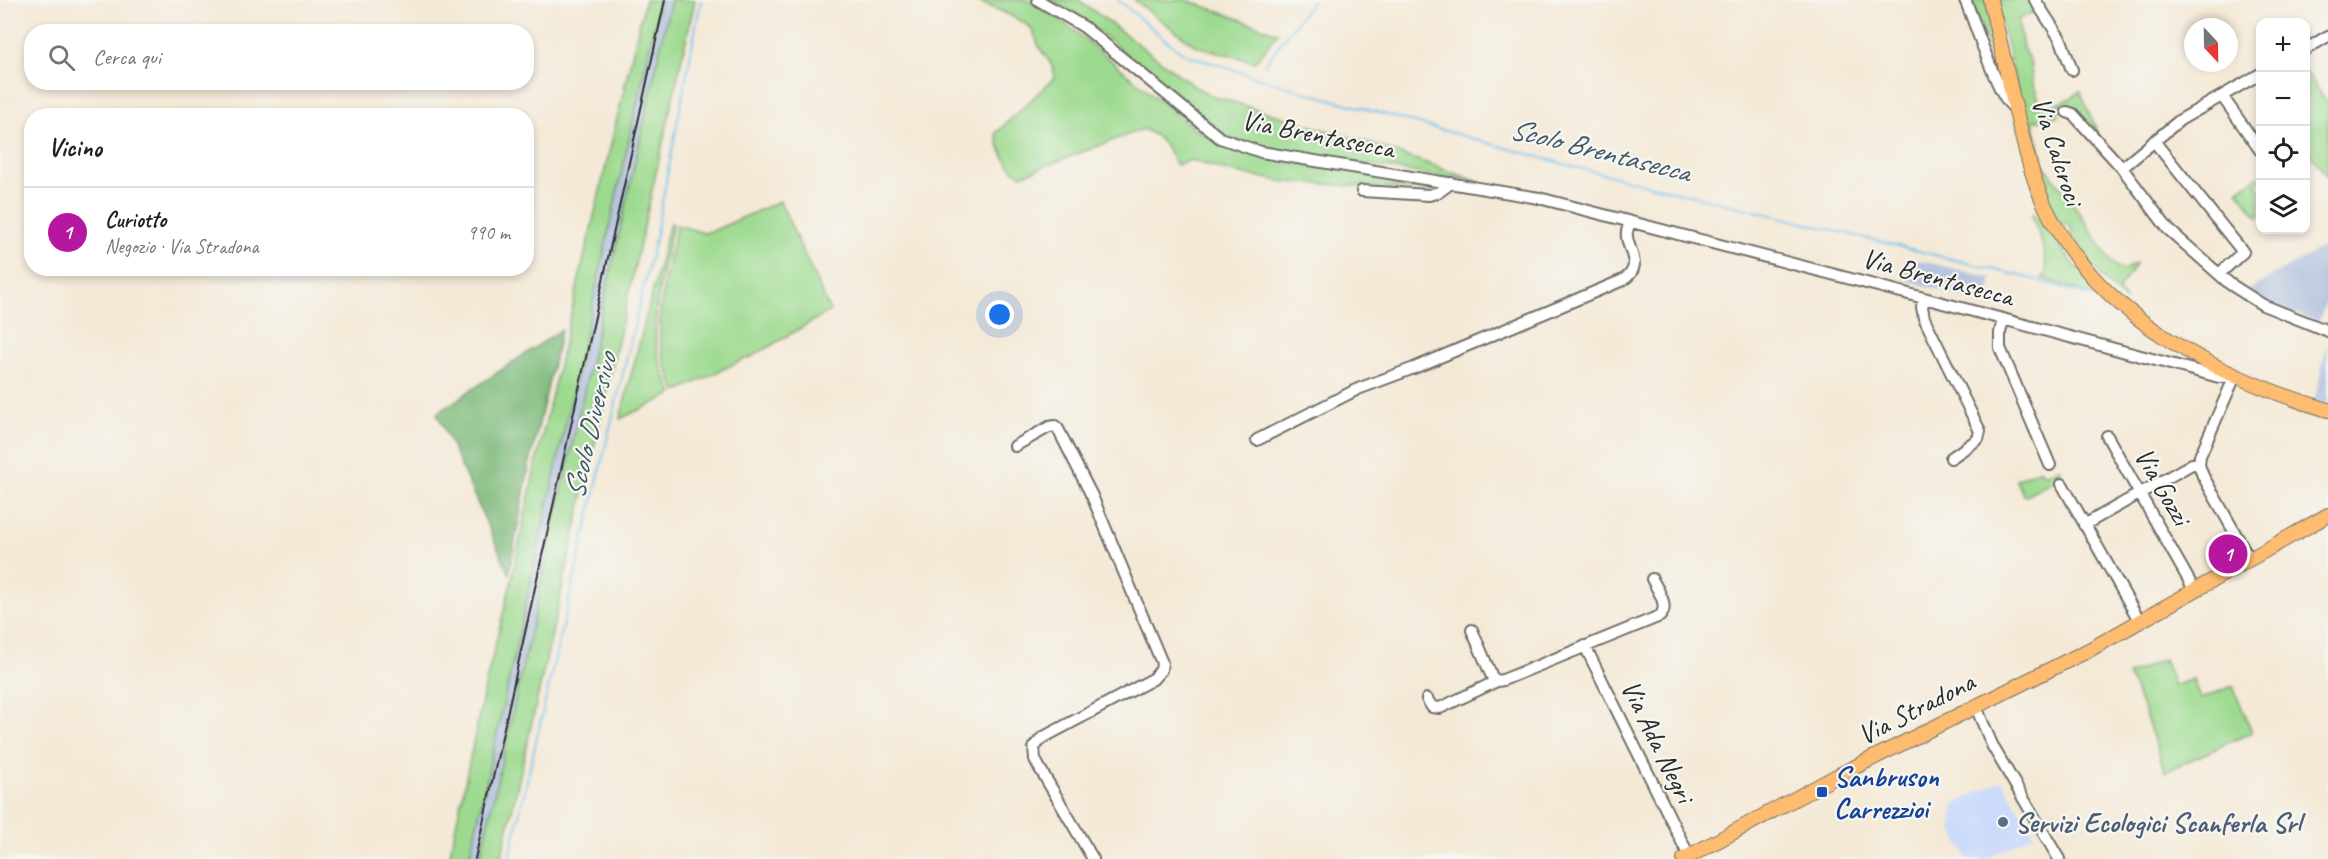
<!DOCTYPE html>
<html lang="it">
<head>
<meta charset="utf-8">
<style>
	body { margin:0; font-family:Caveat,sans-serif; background:#f2f2f2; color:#202124 }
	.controls { position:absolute; right:18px; top:18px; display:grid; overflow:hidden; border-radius:12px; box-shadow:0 3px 9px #0003 }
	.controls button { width:54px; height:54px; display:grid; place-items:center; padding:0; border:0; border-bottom:2px solid #e0e0e0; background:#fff; color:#202124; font:30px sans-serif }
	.compass { position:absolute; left:2184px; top:18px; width:54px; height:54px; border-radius:50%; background:#fff; box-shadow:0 3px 9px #0003; rotate:158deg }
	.you { position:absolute; left:1000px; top:315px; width:21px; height:21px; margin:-15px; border:4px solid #fff; border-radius:50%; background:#1a73e8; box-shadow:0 0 0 9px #1a73e833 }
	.badge { display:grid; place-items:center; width:39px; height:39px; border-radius:50%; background:#b5179e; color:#fff; font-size:20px; font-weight:700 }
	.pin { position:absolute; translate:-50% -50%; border:3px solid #fff; box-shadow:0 2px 6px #0006 }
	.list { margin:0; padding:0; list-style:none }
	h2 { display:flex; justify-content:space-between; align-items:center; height:78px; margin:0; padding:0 24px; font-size:26px }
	h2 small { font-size:20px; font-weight:400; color:#757577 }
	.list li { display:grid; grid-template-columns:39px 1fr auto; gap:18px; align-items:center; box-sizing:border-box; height:90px; padding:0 24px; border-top:2px solid #e0e0e0 }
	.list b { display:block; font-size:22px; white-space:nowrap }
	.list p { margin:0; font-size:20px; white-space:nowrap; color:#757577 }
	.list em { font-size:20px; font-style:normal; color:#757577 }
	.icon { flex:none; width:33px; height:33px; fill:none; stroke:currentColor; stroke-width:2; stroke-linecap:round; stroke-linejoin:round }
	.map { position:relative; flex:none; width:2328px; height:859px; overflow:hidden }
	.search { position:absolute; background:#fff; box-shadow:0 3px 9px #0003; left:24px; top:24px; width:510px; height:66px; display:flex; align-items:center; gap:15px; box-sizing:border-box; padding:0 21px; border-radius:24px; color:#757577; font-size:22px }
	.panel { position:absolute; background:#fff; box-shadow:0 3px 9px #0003; left:24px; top:108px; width:510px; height:168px; border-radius:24px }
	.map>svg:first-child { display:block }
</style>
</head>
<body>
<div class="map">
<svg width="2328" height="859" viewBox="0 0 2328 859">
	<rect width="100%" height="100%" fill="#f6f6f2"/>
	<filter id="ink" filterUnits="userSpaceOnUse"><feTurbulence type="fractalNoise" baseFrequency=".0167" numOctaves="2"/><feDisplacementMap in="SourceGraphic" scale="12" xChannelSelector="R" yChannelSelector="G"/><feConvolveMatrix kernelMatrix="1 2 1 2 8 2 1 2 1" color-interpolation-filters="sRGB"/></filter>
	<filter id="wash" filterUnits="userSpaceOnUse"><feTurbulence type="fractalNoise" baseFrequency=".008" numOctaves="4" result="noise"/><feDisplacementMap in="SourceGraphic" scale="24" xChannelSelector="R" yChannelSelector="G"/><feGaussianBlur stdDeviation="1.35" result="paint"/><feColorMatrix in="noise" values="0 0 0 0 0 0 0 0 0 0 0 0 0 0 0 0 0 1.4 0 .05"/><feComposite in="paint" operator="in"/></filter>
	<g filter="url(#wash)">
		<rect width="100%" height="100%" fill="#f4e9d6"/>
		<!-- built -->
		<path fill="#ccdbf9" d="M2002 780 2034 834 1986 859H1968L1952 830 1954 804Z"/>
		<!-- industrial -->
		<path fill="#b8c5de" d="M660 0H671L480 859H469Z
			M2328 244V298L2318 322 2270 304 2248 290Z
			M1906 257 1992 278 1987 300 1977 301 1903 279Z
			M2328 342V405L2314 401Z"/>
		<!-- green -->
		<path fill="#9dda8f" stroke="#64825d" stroke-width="1.5" d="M645 0H660L469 859H449L486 682 511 583 537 458Z
			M671 0H695L501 859H480Z
			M973 0H1028L1046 10 1075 31 1196 130 1229 147 1278 160 1433 184 1439 187 1428 190 1286 182 1231 172 1191 160 1176 165C1168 148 1161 136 1143 129L1022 175C1007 171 999 147 996 133L1054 78C1055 65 1046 58 1040 48 1036 43 1036 36 1033 31 1028 21 985 4 973 0Z
			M1046 0H1079L1197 88 1213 96 1372 144 1482 183 1257 147 1223 136 1189 104 1075 13Z
			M1134 0H1187L1278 33 1255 62 1196 46Z
			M1972 0H1986L2007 98 1976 14Z
			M1996 0H2030L2037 10 2018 20 2023 48 2030 61 2033 84 2041 105C2056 106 2069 101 2080 91L2098 134 2075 108 2070 106 2056 111 2059 116 2033 121 2044 165 2079 212 2112 263C2121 273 2129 268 2137 263L2118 290 2126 301 2111 288 2070 241 2072 230 2069 225H2062L2057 220 2037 173Z
			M2306 72 2328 103V178L2306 148Z
			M2258 176 2260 179 2256 184 2260 190V215L2258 217 2238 191Z
			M780 201 830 311 748 359 746 358 676 392C672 380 666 369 663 356 653 315 668 266 677 225L704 233 715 230Z
			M2033 213 2054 237 2071 261 2100 292 2102 299 2042 278 2046 274C2047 253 2039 235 2032 216Z
			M670 223 673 224C665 261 653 302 656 340 657 359 665 377 673 394L620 419Z
			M2059 468 2062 476 2024 496 2016 480 2040 469 2044 475Z
			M2164 659 2174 686 2193 679 2200 699 2233 686 2252 732 2165 772 2144 711 2128 675Z"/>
		<!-- forest -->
		<path fill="#7eba7a" stroke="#547252" stroke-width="1.5" d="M561 330 529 466 509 573 437 413Z"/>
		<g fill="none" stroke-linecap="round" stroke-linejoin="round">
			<!-- stream -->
			<path stroke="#71c0ec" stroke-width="2" d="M1118 0 1173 46 1187 55 1301 91 1575 167 2037 280 2091 296
				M1265 64 1313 0
				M509 859 553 667 655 239 701 0"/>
		</g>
	</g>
	<g filter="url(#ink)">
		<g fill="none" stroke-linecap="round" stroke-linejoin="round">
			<defs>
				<path id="minor" d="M1038 0 1084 27 1220 138 1261 152 1539 198 1924 298 2219 377 2235 376 2200 456 2199 465 2203 476 2250 560
					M1965 0C1974 18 2000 105 2015 108
					M2035 0 2061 40 2072 70
					M2306 49 2328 36
					M2222 96 2260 150
					M2067 112 2073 114 2122 168 2168 229 2230 284 2263 305 2328 331
					M2154 141 2243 252 2219 274
					M2122 168 2180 120 2260 74
					M1362 191 1429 195 1439 192 1451 183
					M1924 298 1922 307 1924 318 1980 431 1978 439 1951 458
					M2003 319 2000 333V348L2050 465
					M2107 436 2195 591
					M1257 440 1358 389 1414 368 1623 280C1643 267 1630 255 1627 237 1626 232 1628 227 1630 223
					M1015 446 1049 427 1055 426 1058 429 1092 496 1162 663 1161 670 1153 679 1042 738 1034 747 1035 759 1039 767 1093 859
					M2062 484 2140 622
					M2084 525 2192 464 2199 463
					M1472 630 1492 677 1497 681 1503 680 1660 616C1670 606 1657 589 1652 579
					M1585 646 1689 856
					M1427 699 1432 707 1440 708 1497 681
					M1976 707 1993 747 2059 859"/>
				<path id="major" d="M1990 0C2000 41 2009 83 2019 124 2026 152 2033 180 2045 206 2096 316 2218 377 2328 410
					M1684 859 1835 777 2089 650 2328 515"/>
			</defs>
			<!-- minor casing -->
			<use href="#minor" stroke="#716e67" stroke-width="14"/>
			<!-- major casing -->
			<use href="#major" stroke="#716e67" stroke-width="16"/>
			<!-- minor -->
			<use href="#minor" stroke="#fff" stroke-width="10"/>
			<!-- major -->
			<use href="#major" stroke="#fdbc70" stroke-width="14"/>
			<!-- rail -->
			<path stroke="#2b2b2b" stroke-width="2" d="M475 859 665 0"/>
		</g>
	</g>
	<!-- markers -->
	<rect fill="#1a4fb4" stroke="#f6f6f2" stroke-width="2" x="1816" y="786" width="12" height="12" rx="3"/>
	<circle fill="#5c6f8a" stroke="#f6f6f2" stroke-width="2" cx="2003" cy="822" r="6"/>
	<g text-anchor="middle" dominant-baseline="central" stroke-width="4.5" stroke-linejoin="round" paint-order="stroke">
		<!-- street labels -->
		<g font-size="28" fill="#2b2b2b" stroke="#f6f6f2">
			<text transform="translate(1318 134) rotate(11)">Via Brentasecca</text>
			<text transform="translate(2058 151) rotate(72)">Via Calcroci</text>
			<text transform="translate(1938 277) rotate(15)">Via Brentasecca</text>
			<text transform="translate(2163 486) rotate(60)">Via Gozzi</text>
			<text transform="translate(1916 708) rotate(-27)">Via Stradona</text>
			<text transform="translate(1658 741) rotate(64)">Via Ada Negri</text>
		</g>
		<!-- transit labels -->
		<g font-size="28" font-weight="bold" fill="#164399" stroke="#f6f6f2" text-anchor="start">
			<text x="1834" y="776">Sanbruson<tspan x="1834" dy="32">Carrezzioi</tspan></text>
		</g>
		<!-- service labels -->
		<g font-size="28" font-weight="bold" fill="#4e5e75" stroke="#f6f6f2" text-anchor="start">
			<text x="2015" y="822">Servizi Ecologici Scanferla Srl</text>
		</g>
		<!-- water labels -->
		<g font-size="30" font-style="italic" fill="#405865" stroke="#f6f6f2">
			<text transform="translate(1600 150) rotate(14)">Scolo Brentasecca</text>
			<text transform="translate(590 426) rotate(-77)">Scolo Diversivo</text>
		</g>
	</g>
</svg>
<div class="controls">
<button>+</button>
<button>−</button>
<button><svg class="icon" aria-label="locate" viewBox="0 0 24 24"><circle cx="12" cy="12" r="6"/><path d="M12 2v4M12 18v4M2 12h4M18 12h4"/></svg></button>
<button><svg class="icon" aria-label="layers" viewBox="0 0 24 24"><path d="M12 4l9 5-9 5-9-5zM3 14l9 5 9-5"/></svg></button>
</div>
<svg class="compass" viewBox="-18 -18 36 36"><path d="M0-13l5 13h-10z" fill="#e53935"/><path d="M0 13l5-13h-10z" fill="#757577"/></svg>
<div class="you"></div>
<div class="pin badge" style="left:2228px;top:554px">1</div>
<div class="search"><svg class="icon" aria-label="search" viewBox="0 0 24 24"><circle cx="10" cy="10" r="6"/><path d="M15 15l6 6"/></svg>Cerca qui</div>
<section class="panel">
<h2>Vicino<small></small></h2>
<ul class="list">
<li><span class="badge">1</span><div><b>Curiotto</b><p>Negozio · Via Stradona</p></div><em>990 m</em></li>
</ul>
</section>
</div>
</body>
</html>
